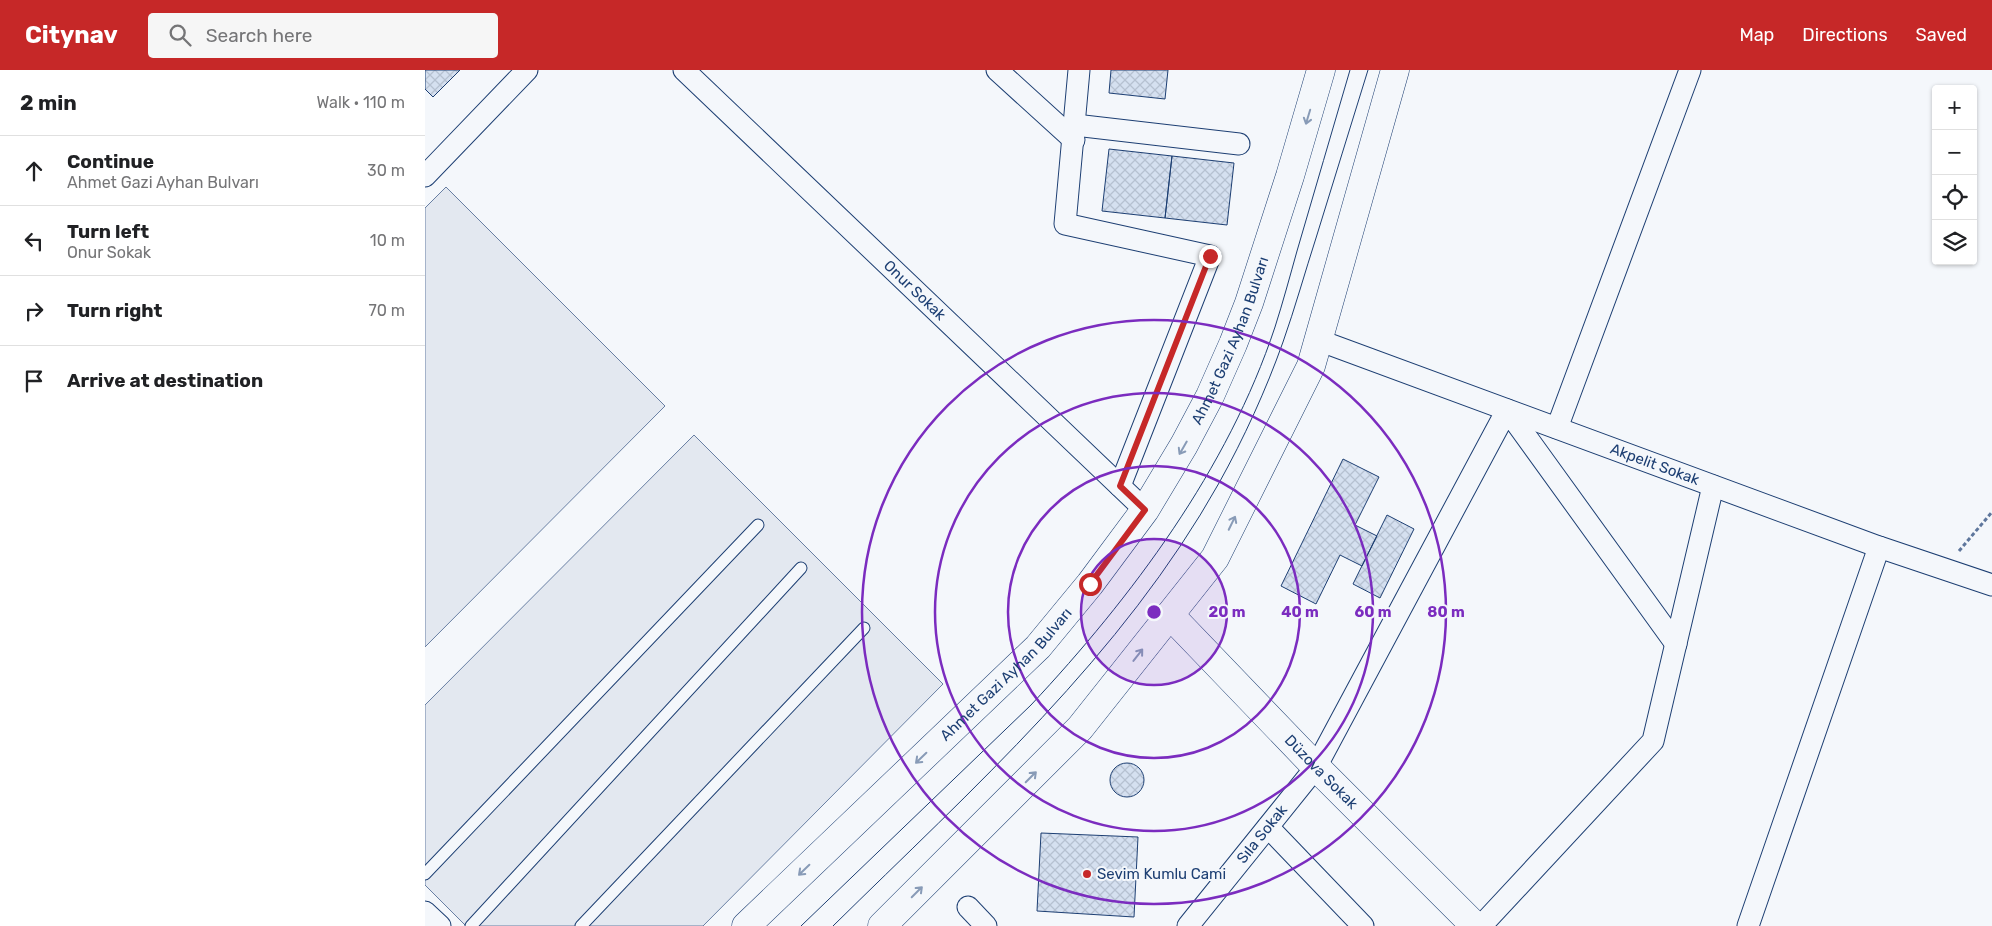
<!DOCTYPE html>
<html lang="en">
<head>
<meta charset="utf-8">
<style>
	body { margin:0; font-family:Rubik,sans-serif; background:#f6f6f6; color:#202124 }
	.controls { position:absolute; right:15px; top:15px; display:grid; overflow:hidden; border-radius:5px; box-shadow:0 1px 4px #0004 }
	.controls button { width:45px; height:45px; display:grid; place-items:center; padding:0; border:0; border-bottom:1px solid #e0e0e0; background:#fff; color:#202124; font:25px sans-serif }
	.stop { position:absolute; width:15px; height:15px; margin:-11px; border:4px solid #c62828; border-radius:50%; background:#fff }
	.stop.end { background:#c62828; border-color:#fff; box-shadow:0 1px 5px #0008 }
	.list { margin:0; padding:0; list-style:none }
	h2 { display:flex; justify-content:space-between; align-items:center; height:65px; margin:0; padding:0 20px; font-size:21px }
	h2 small { font-size:16px; font-weight:400; color:#757577 }
	.list li { display:grid; grid-template-columns:32px 1fr auto; gap:15px; align-items:center; box-sizing:border-box; height:70px; padding:0 20px; border-top:1px solid #e0e0e0 }
	.list b { display:block; font-size:19px; white-space:nowrap }
	.list p { margin:0; font-size:16px; white-space:nowrap; color:#757577 }
	.list em { font-size:16px; font-style:normal; color:#757577 }
	.icon { flex:none; width:28px; height:28px; fill:none; stroke:currentColor; stroke-width:2; stroke-linecap:round; stroke-linejoin:round }
	.map { position:relative; flex:none; width:1567px; height:856px; overflow:hidden }
	header { display:flex; align-items:center; gap:30px; box-sizing:border-box; height:70px; padding:0 25px; background:#c62828; color:#fff }
	header strong { font-size:24px }
	nav { display:flex; gap:28px; margin-inline-start:auto; font-size:18px }
	.search { width:350px; height:45px; background:#f6f6f6; display:flex; align-items:center; gap:12px; box-sizing:border-box; padding:0 18px; border-radius:5px; color:#757577; font-size:19px }
	main { display:flex }
	aside { flex:1; background:#fff }
	.map>svg:first-child { display:block }
</style>
</head>
<body>
<header>
<strong>Citynav</strong>
<div class="search"><svg class="icon" aria-label="search" viewBox="0 0 24 24"><circle cx="10" cy="10" r="6"/><path d="M15 15l6 6"/></svg>Search here</div>
<nav><a>Map</a><a>Directions</a><a>Saved</a></nav>
</header>
<main>
<aside>
<h2>2 min<small>Walk · 110 m</small></h2>
<ul class="list">
<li><svg class="icon" aria-label="ahead" viewBox="0 0 24 24"><path d="M12 20V5M6 11l6-6 6 6"/></svg><div><b>Continue</b><p>Ahmet Gazi Ayhan Bulvarı</p></div><em>30 m</em></li>
<li><svg class="icon" aria-label="left" viewBox="0 0 24 24"><path d="M17 20v-9H6M10 6l-5 5 5 5"/></svg><div><b>Turn left</b><p>Onur Sokak</p></div><em>10 m</em></li>
<li><svg class="icon" aria-label="right" viewBox="0 0 24 24"><path d="M7 20v-9h11M14 6l5 5-5 5"/></svg><div><b>Turn right</b></div><em>70 m</em></li>
<li><svg class="icon" aria-label="arrive" viewBox="0 0 24 24"><path d="M6 21V4h12l-3 4 3 4H6"/></svg><div><b>Arrive at destination</b></div></li>
</ul>
</aside>
<div class="map">
<svg width="1567" height="856" viewBox="0 0 1567 856">
	<defs>
		<pattern id="building-cross-hatch" width="8" height="8" patternUnits="userSpaceOnUse" patternTransform="scale(1.25)"><rect width="8" height="8" fill="#d5e0f0"/><path d="M0 0l8 8M0 8l8-8" fill="none" stroke="#b6c1d1"/></pattern>
	</defs>
	<rect width="100%" height="100%" fill="#f4f7fb"/>
	<!-- parking -->
	<path fill="#e3e8f0" stroke="#687fa3" d="M21 117 240 336 0 577V138Z
		M269 365 518 614 278 856H41L0 815V635Z"/>
	<!-- building -->
	<path fill="url(#building-cross-hatch)" stroke="#1d3f73" d="M0 0H35L8 27 0 19Z
		M686 0H743L740 29 684 23Z
		M684 79 747 86 740 148 677 141Z
		M747 86 809 93 802 155 740 148Z
		M918 389 954 407 930 455 952 466 937 496 915 485 891 534 856 516Z
		M962 445 989 459 955 528 928 514Z
		M685 710a17 17 0 1 1 34 0a17 17 0 1 1-34 0Z
		M616 763 713 767 709 847 612 841Z"/>
	<g fill="none" stroke-linecap="round" stroke-linejoin="round">
		<defs>
			<path id="lane" d="M0 804 333 455
				M46 856 376 498
				M156 856 439 558"/>
			<g id="street">
				<path id="s1" d="M259 0 720 440"/>
				<path d="M572 0 649 70"/>
				<path d="M654 0 640 154 785 186 695 416"/>
				<path d="M650 55 814 74"/>
				<path d="M0 106 102 0"/>
				<path id="s2" d="M893 270 1454 477 1567 515"/>
				<path d="M1132 358 1265 0"/>
				<path d="M843 757 938 856"/>
				<path d="M543 837 561 856"/>
				<path d="M0 842 15 856"/>
				<path id="s3" d="M763 856 891 697 1082 340 1251 574"/>
				<path d="M1056 856 1228 671 1288 416"/>
				<path d="M1323 856 1454 477"/>
			</g>
			<g id="secondary">
				<path id="s4" d="M745 545 891 697 1050 856"/>
			</g>
			<g id="primary">
				<path id="s5" d="M321 856 613 577 665 514 720 440 759 375 785 326 808 274 824 233 865 106 896 0"/>
				<path d="M457 856 655 658 790 488 886 296 970 0"/>
			</g>
		</defs>
		<!-- lane casing -->
		<use href="#lane" stroke="#1d3f73" stroke-width="13"/>
		<!-- street casing -->
		<use href="#street" stroke="#1d3f73" stroke-width="23"/>
		<!-- secondary casing -->
		<use href="#secondary" stroke="#1d3f73" stroke-width="29"/>
		<!-- primary casing -->
		<use href="#primary" stroke="#1d3f73" stroke-width="29"/>
		<!-- path -->
		<path stroke="#5e769c" stroke-width="3" stroke-dasharray="4 2.5" stroke-linecap="butt" d="M1534 481 1567 442"/>
		<!-- lane -->
		<use href="#lane" stroke="#f4f7fb" stroke-width="11"/>
		<!-- street -->
		<use href="#street" stroke="#f4f7fb" stroke-width="21"/>
		<!-- secondary -->
		<use href="#secondary" stroke="#f4f7fb" stroke-width="28"/>
		<!-- primary -->
		<use href="#primary" stroke="#f4f7fb" stroke-width="28"/>
		<!-- tram -->
		<path stroke="#1d3f73" stroke-width="1" d="M376 856 606 635C707 527 803 399 850 257 858 232 865 206 872 181 890 121 907 60 925 0
			M408 856C548 718 697 586 794 413 819 368 841 320 858 272 870 238 880 202 891 168 908 112 926 56 943 0"/>
	</g>
	<!-- one-way arrows -->
	<defs><path id="oneway-shaft" d="M-6 0H5M1.5-3L5.5 0L1.5 3" fill="none" stroke-width="1.6" stroke-linecap="round" stroke-linejoin="round" transform="scale(1.25)"/></defs>
	<g stroke="#889bb7">
		<use href="#oneway-shaft" transform="translate(883 47) rotate(107)"/>
		<use href="#oneway-shaft" transform="translate(758 378) rotate(120)"/>
		<use href="#oneway-shaft" transform="translate(807 453) rotate(-64)"/>
		<use href="#oneway-shaft" transform="translate(713 585) rotate(-52)"/>
		<use href="#oneway-shaft" transform="translate(496 688) rotate(136)"/>
		<use href="#oneway-shaft" transform="translate(606 707) rotate(-45)"/>
		<use href="#oneway-shaft" transform="translate(379 800) rotate(136)"/>
		<use href="#oneway-shaft" transform="translate(492 822) rotate(-45)"/>
	</g>
	<g fill="none" stroke-linecap="round" stroke-linejoin="round">
		<!-- route -->
		<path stroke="#c62828" stroke-width="6" d="M665 514 720 440 695 416 785 186"/>
	</g>
	<!-- distance rings -->
	<circle cx="729" cy="542" r="73" fill="#7b2cbf" fill-opacity=".12"/>
	<g fill="none" stroke="#7b2cbf" stroke-width="2.5">
		<circle cx="729" cy="542" r="73"/>
		<circle cx="729" cy="542" r="146"/>
		<circle cx="729" cy="542" r="219"/>
		<circle cx="729" cy="542" r="292"/>
	</g>
	<!-- markers -->
	<circle fill="#c62828" stroke="#f4f7fb" stroke-width="2" cx="662" cy="804" r="5"/>
	<g text-anchor="middle" dominant-baseline="central" stroke-width="4" stroke-linejoin="round" paint-order="stroke">
		<!-- street labels -->
		<g font-size="15" fill="#1d3f73" stroke="#f4f7fb">
			<text stroke="none"><textPath href="#s1" startOffset="319">Onur Sokak</textPath></text>
			<text stroke="none"><textPath href="#s5" startOffset="768">Ahmet Gazi Ayhan Bulvarı</textPath></text>
			<text stroke="none"><textPath href="#s2" startOffset="359">Akpelit Sokak</textPath></text>
			<text stroke="none"><textPath href="#s5" startOffset="362">Ahmet Gazi Ayhan Bulvarı</textPath></text>
			<text stroke="none"><textPath href="#s4" startOffset="218">Düzova Sokak</textPath></text>
			<text stroke="none"><textPath href="#s3" startOffset="118">Sıla Sokak</textPath></text>
		</g>
		<!-- poi labels -->
		<g font-size="15" fill="#1d3f73" stroke="#f4f7fb" text-anchor="start">
			<text x="672" y="804">Sevim Kumlu Cami</text>
		</g>
	</g>
	<circle cx="729" cy="542" r="8" fill="#7b2cbf" stroke="#f4f7fb" stroke-width="2.5"/>
	<g font-size="15" text-anchor="middle" font-weight="bold" fill="#7b2cbf" stroke="#f4f7fb" stroke-width="4" stroke-linejoin="round" paint-order="stroke">
		<text x="802" y="547">20 m</text>
		<text x="875" y="547">40 m</text>
		<text x="948" y="547">60 m</text>
		<text x="1021" y="547">80 m</text>
	</g>
</svg>
<div class="controls">
<button>+</button>
<button>−</button>
<button><svg class="icon" aria-label="locate" viewBox="0 0 24 24"><circle cx="12" cy="12" r="6"/><path d="M12 2v4M12 18v4M2 12h4M18 12h4"/></svg></button>
<button><svg class="icon" aria-label="layers" viewBox="0 0 24 24"><path d="M12 4l9 5-9 5-9-5zM3 14l9 5 9-5"/></svg></button>
</div>
<div class="stop" style="left:665px;top:514px"></div>
<div class="stop end" style="left:785px;top:186px"></div>
</div>
</main>
</body>
</html>
